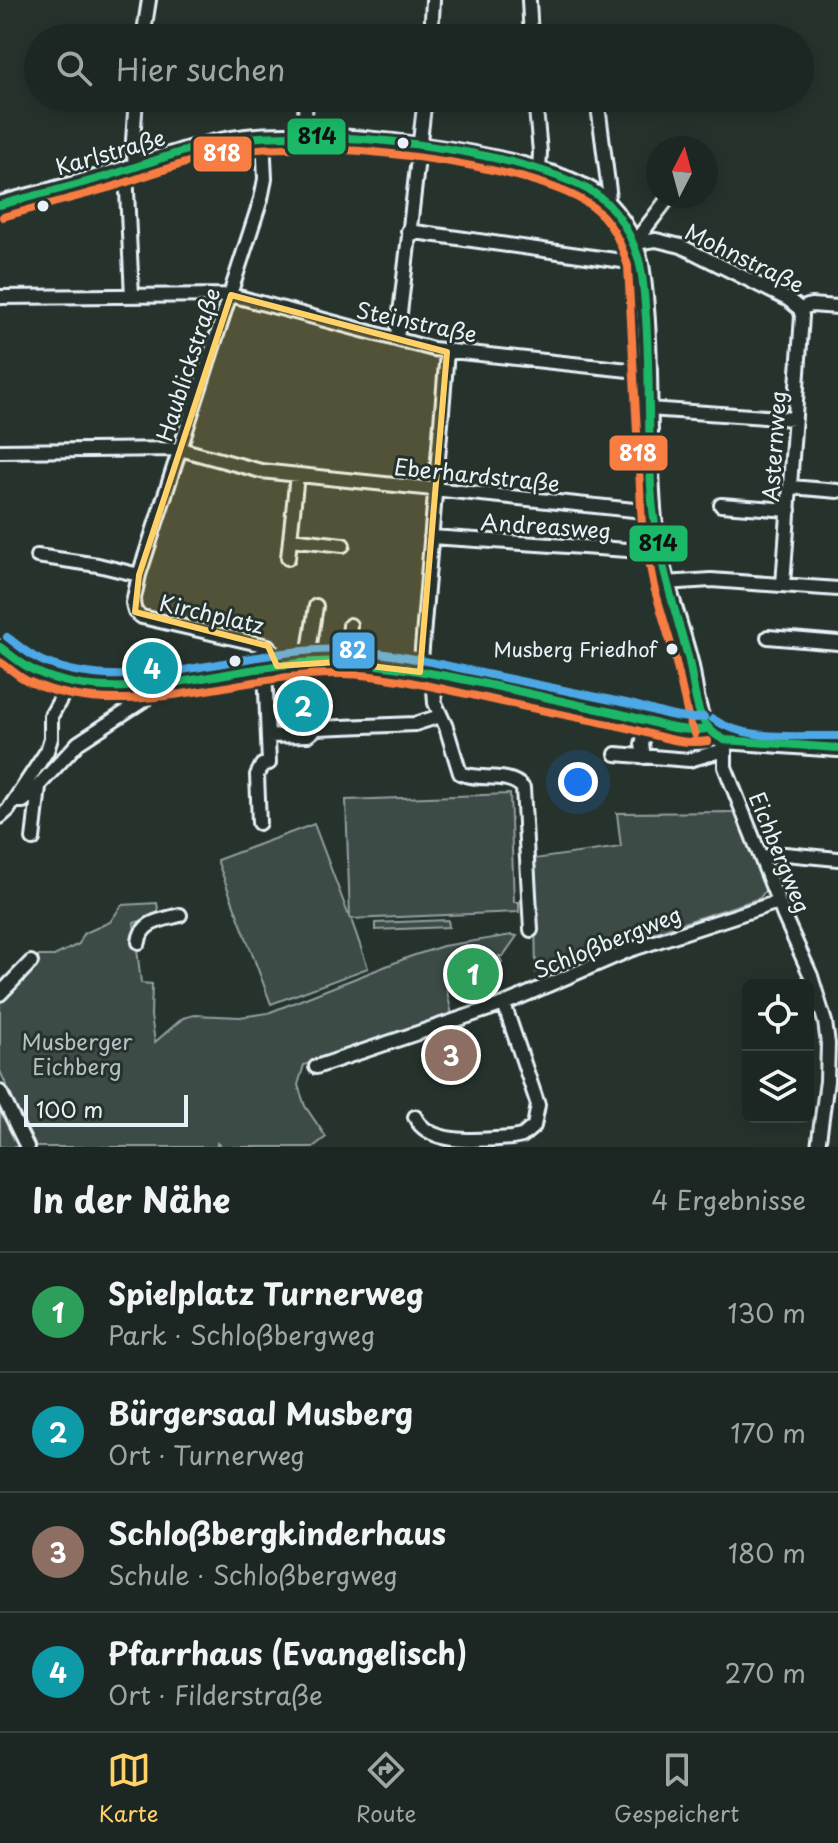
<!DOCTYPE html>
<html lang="de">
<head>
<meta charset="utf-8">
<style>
	body { margin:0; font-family:"Playpen Sans",sans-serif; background:#29322f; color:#f1f3f6 }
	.controls { position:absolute; right:24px; bottom:24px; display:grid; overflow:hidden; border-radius:12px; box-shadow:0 4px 20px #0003 }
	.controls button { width:72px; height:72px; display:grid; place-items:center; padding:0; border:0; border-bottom:2px solid #3a4340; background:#1c2622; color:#f1f3f6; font:40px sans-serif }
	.compass { position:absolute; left:646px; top:136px; width:72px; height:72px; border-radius:50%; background:#1c2622; box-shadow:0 4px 20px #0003; rotate:6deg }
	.scale { position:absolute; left:24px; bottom:20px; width:164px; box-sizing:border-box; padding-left:8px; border:4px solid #e8f1f8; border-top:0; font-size:22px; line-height:28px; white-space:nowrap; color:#e8f1f8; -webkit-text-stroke:6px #26332d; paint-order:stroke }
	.you { position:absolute; left:578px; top:782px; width:28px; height:28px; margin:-20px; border:6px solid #fff; border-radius:50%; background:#1a73e8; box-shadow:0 0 0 12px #1a73e833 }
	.badge { display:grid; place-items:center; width:52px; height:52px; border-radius:50%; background:#ffd166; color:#fff; font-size:26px; font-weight:700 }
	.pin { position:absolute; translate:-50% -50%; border:4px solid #fff; box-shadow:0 2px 8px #0006 }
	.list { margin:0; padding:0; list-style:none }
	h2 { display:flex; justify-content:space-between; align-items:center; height:104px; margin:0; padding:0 32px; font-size:34px }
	h2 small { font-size:26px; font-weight:400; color:#a0a5a5 }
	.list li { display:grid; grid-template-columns:52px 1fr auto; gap:24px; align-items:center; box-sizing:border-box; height:120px; padding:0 32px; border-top:2px solid #3a4340 }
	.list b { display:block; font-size:30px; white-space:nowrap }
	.list p { margin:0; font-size:26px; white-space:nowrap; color:#a0a5a5 }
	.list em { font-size:26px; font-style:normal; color:#a0a5a5 }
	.icon { flex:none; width:44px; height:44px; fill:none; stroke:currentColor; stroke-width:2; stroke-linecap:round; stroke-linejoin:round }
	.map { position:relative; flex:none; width:838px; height:1147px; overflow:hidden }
	.search { position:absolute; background:#1c2622; box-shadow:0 4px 20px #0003; left:24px; right:24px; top:24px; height:88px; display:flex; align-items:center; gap:20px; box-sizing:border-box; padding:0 28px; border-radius:44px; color:#a0a5a5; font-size:30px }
	.sheet { height:584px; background:#1c2622 }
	nav { display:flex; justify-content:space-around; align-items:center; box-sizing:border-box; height:112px; border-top:2px solid #3a4340; background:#1c2622; font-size:22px; color:#a0a5a5 }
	nav a { display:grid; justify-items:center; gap:4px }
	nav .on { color:#ffd166 }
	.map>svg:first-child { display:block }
</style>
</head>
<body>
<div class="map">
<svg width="838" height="1147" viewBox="0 0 838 1147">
	<rect width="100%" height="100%" fill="#26332d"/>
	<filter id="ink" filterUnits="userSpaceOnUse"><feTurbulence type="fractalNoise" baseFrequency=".0125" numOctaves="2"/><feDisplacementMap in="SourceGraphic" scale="16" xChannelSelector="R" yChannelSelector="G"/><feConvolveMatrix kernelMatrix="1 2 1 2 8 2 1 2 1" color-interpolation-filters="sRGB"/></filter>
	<g filter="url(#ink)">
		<!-- green -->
		<path fill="#3e4b47" stroke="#939ea0" stroke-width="2" d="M510 794 514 902H519V912L351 919 368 968 271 1004 217 860 314 824 350 919 346 800Z
			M737 812 765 883 766 889 760 898 643 936 574 966 569 960 536 972 534 859 621 847 617 813Z
			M157 903 159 915 134 923 141 983 152 984 151 1016 155 1042 183 1018 194 1015 240 1017 268 1013 409 957 443 946 512 935 517 936 503 956H499L502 962C494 977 488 981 471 983L465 990 456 992 450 988 448 977 451 973 470 969 477 959C439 977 444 975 452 1015L304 1065 298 1085 305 1106 326 1137 313 1147H223L217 1143V1147H34L0 1071V998L38 962V956H54L79 944 83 934 110 922 122 905Z
			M448 920 449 927 375 930V923Z
			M0 1097 26 1147H0Z"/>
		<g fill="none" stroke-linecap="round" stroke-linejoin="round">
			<defs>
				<path id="minor" d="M529 0 531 38
					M143 38 149 0
					M431 38 433 0
					M535 98 540 152 539 171
					M597 98 609 191 605 203
					M304 135 306 98
					M263 136 265 179 261 199 139 575 133 603 135 612 142 617 268 646 275 654 277 666
					M135 167 133 141 136 98
					M126 170 132 296
					M408 231 629 262
					M634 243 656 240 681 246 789 300 800 309
					M634 243 670 196
					M0 297 231 295 433 349 647 372
					M800 309 811 305 838 307
					M397 339 425 98
					M648 409 795 419
					M0 451 180 449 261 471 653 512
					M791 487 838 491
					M721 505 789 510
					M431 537 658 552
					M290 539 343 545
					M37 556 98 565 139 575
					M288 558 297 475
					M665 583 711 580 838 589
					M783 585 802 316 800 309
					M768 637 838 643
					M0 647C83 730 240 656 344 662 397 666 448 678 499 689 543 698 586 707 630 716 653 720 683 736 706 729
					M347 662 350 625
					M307 663 316 606
					M420 672 447 352
					M433 675 435 703 446 727 460 773C479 782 508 771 523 788L531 930
					M268 736 308 735 317 728 415 724 440 716
					M725 740V767L784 916 811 976 825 1022 828 1044 827 1081 818 1147
					M616 754 689 760 724 750
					M644 757 642 744 649 720
					M14 801H23L28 797 78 743 147 698 159 683
					M0 817 8 810 47 751 51 738V716L69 684
					M259 823 257 775 262 765 269 763 265 668
					M33 839 39 787
					M761 857 785 854 838 859
					M139 942C141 921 163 920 180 915
					M0 994 31 962
					M316 1067 504 1004 630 950 778 902
					M0 1092 27 1147
					M415 1117C429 1147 483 1140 512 1138L522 1136 534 1126 538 1105 504 1004"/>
				<path id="major" d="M0 205C43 193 86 183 128 169 164 158 202 144 239 139 312 127 535 153 595 194 619 211 632 235 640 264 653 348 645 435 653 520 658 570 677 614 689 662 696 689 693 732 725 740L838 748"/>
			</defs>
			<!-- minor casing -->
			<use href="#minor" stroke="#e8f1f8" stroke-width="18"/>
			<!-- major casing -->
			<use href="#major" stroke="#e8f1f8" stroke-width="22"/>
			<!-- minor -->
			<use href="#minor" stroke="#26332d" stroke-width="12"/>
			<!-- major -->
			<use href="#major" stroke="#26332d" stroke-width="16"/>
			<defs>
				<path id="bus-1" d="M0 205C37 195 74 186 111 175 153 162 195 144 239 139 326 128 519 148 594 193 616 207 630 233 638 257 644 276 644 297 646 317 650 373 648 429 651 486 654 546 672 599 688 657 696 687 692 726 725 740L838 748
					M0 647C11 655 23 666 35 671 127 715 250 655 348 662 437 669 529 695 617 713 646 719 676 734 706 729"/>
				<path id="bus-2" d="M3 217C40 206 78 197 115 186 155 173 196 157 238 151 318 140 524 161 590 205 611 219 621 243 628 266L642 525 654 587 675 658 689 720 695 734
					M0 662C10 668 19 678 30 682 126 726 243 671 343 674 388 675 433 687 476 696 523 707 571 716 619 726 649 732 677 746 708 741"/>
				<path id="bus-3" d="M7 637C18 645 30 656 42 661 137 701 249 644 348 650 396 653 444 665 491 675 534 684 578 693 621 702 648 707 677 722 704 717
					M713 719C747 742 798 735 838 736"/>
			</defs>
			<!-- bus-1 casing -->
			<use href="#bus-1" stroke="#26332d" stroke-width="14"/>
			<!-- bus-2 casing -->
			<use href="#bus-2" stroke="#26332d" stroke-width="14"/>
			<!-- bus-3 casing -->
			<use href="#bus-3" stroke="#26332d" stroke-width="14"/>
			<!-- bus-1 -->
			<use href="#bus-1" stroke="#1ab867" stroke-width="8"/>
			<!-- bus-2 -->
			<use href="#bus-2" stroke="#f77d43" stroke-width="8"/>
			<!-- bus-3 -->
			<use href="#bus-3" stroke="#4da8e6" stroke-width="8"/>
		</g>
	</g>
	<!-- marked area -->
	<path fill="#ffd166" fill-opacity="0.2" stroke="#ffd166" stroke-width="6" stroke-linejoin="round" d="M231 295 447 352 420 672 337 662 277 666 268 646 135 612 139 575Z"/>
	<!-- markers -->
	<g fill="#e8f1f8" stroke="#26332d" stroke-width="3">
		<circle cx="403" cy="143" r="7"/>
		<circle cx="43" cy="206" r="7"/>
		<circle cx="672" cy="649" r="7"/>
		<circle cx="235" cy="661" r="7"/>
	</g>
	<g text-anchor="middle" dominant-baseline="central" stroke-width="6" stroke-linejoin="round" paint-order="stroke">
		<!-- bus labels -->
		<g font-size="20" fill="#e8f1f8" stroke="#26332d" text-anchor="end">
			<text x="657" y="649">Musberg Friedhof</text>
		</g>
		<!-- street labels -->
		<g font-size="22" fill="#e8f1f8" stroke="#26332d">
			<text transform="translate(110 151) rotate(-16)">Karlstraße</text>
			<text transform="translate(745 257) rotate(26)">Mohnstraße</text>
			<text transform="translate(417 321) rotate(12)">Steinstraße</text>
			<text transform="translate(187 364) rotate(-72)">Haublickstraße</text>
			<text transform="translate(773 446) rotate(-86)">Asternweg</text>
			<text transform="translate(477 474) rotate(6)">Eberhardstraße</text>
			<text transform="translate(546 525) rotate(4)">Andreasweg</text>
			<text transform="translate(212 613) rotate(13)">Kirchplatz</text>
			<text transform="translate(781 852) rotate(68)">Eichbergweg</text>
			<text transform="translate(607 941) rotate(-22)">Schloßbergweg</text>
		</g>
		<!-- park labels -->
		<g font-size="22" fill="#b5bfc3" stroke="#26332d">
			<text x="77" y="1040">Musberger<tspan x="77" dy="25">Eichberg</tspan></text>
		</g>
	</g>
	<g stroke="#26332d" stroke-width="3">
		<rect x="286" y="117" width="61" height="39" rx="8" fill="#1ab867"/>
		<rect x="192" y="135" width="61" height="38" rx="8" fill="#f77d43"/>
		<rect x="608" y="434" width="61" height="38" rx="8" fill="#f77d43"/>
		<rect x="628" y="524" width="61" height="39" rx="8" fill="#1ab867"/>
		<rect x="331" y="631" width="45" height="39" rx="8" fill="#4da8e6"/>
	</g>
	<g font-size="22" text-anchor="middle" font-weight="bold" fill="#fff">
		<text x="222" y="161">818</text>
		<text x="638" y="461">818</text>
		<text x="353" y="658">82</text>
	</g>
	<g font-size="22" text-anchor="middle" font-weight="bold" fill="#111">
		<text x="317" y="144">814</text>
		<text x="658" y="551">814</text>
	</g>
</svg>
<div class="controls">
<button><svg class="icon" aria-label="locate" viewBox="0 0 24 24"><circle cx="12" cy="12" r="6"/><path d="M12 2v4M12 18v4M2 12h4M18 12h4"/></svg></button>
<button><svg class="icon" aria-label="layers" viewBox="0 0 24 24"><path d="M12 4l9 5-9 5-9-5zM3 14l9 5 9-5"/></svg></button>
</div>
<svg class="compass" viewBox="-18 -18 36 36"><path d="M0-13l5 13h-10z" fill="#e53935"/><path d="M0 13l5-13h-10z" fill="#a0a5a5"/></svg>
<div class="scale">100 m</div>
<div class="you"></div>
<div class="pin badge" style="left:473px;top:974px;background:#2e9e5b">1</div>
<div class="pin badge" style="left:303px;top:706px;background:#0f9aa8">2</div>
<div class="pin badge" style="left:451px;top:1055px;background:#8d6e63">3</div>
<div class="pin badge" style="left:152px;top:668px;background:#0f9aa8">4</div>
<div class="search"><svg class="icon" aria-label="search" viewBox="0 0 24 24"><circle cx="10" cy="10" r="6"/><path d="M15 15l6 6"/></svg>Hier suchen</div>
</div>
<section class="sheet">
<h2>In der Nähe<small>4 Ergebnisse</small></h2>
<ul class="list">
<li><span class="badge" style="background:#2e9e5b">1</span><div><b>Spielplatz Turnerweg</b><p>Park · Schloßbergweg</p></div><em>130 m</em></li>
<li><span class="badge" style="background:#0f9aa8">2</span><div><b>Bürgersaal Musberg</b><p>Ort · Turnerweg</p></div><em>170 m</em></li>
<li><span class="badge" style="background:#8d6e63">3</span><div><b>Schloßbergkinderhaus</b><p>Schule · Schloßbergweg</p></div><em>180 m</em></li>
<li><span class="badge" style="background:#0f9aa8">4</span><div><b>Pfarrhaus (Evangelisch)</b><p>Ort · Filderstraße</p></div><em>270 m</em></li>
</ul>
</section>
<nav>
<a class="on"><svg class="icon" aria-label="map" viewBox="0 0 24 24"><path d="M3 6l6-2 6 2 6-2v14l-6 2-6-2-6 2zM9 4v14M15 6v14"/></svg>Karte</a>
<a><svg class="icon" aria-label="directions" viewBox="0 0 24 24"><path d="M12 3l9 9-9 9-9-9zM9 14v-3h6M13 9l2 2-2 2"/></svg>Route</a>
<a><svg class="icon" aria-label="saved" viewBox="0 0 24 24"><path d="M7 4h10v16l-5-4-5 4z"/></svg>Gespeichert</a>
</nav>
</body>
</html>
